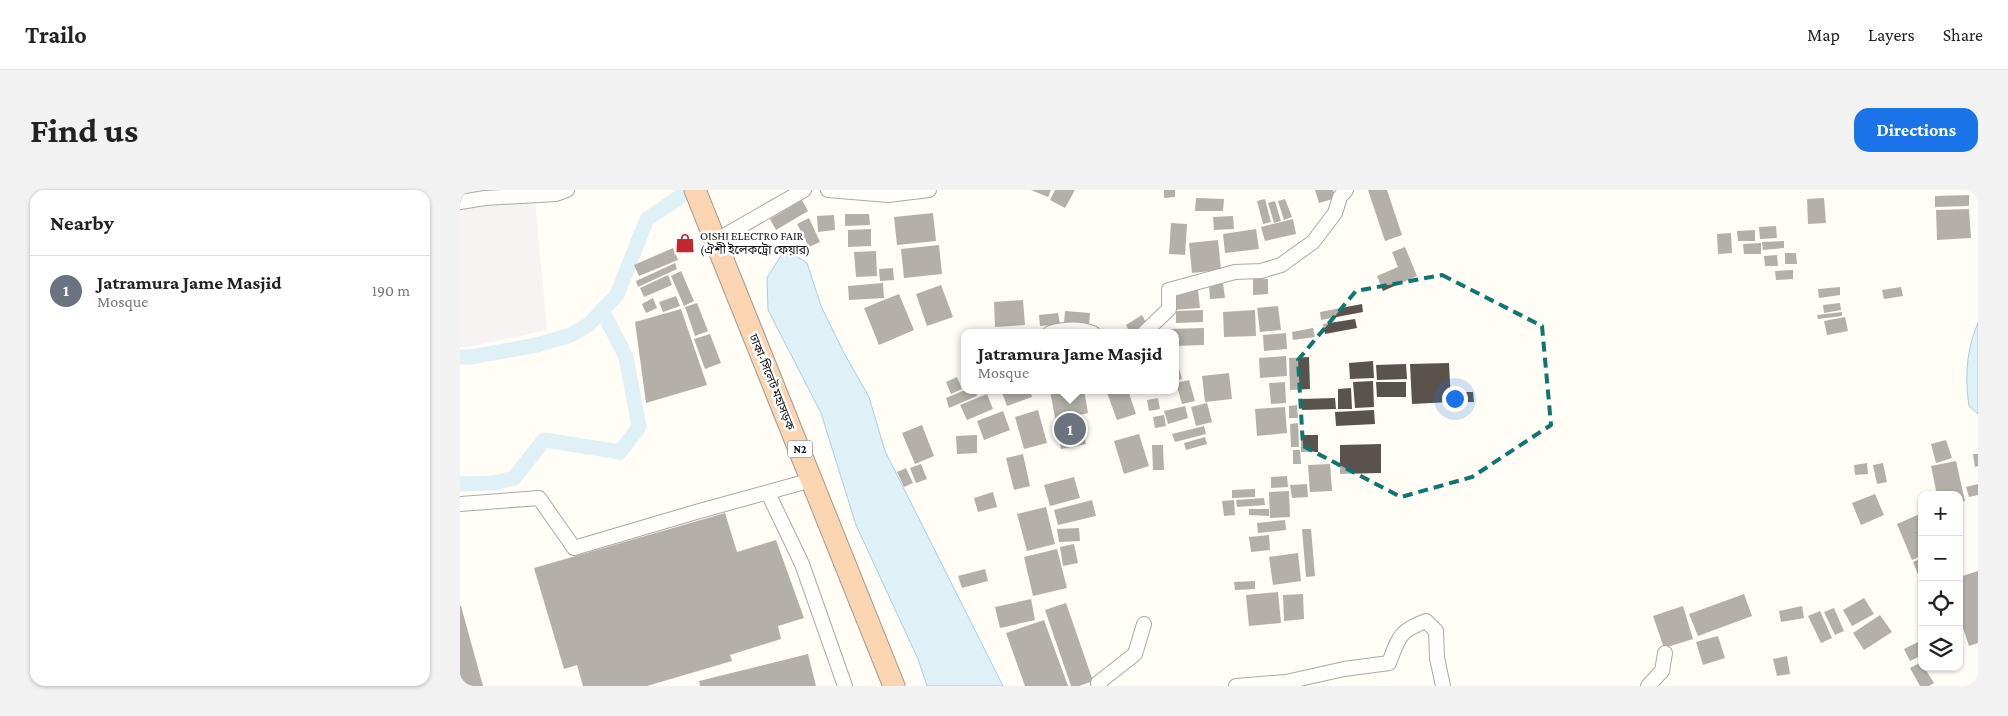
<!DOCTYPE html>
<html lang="en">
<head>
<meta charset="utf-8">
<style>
	body { margin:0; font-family:"Crimson Pro","Noto Sans Bengali",serif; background:#f2f2f2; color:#222 }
	.controls { position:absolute; right:15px; bottom:15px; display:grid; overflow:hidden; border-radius:10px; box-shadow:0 1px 4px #0004 }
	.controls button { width:45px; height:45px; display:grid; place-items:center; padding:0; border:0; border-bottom:1px solid #e0e0e0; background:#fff; color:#222; font:25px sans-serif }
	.you { position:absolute; left:994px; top:208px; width:18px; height:18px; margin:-12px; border:4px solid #fff; border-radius:50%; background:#1a73e8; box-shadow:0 0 0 8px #1a73e833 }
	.badge { display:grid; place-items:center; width:32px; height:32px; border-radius:50%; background:#1a73e8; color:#fff; font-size:16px; font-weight:700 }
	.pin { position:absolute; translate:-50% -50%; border:2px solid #fff; box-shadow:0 1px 5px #0006 }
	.popup { position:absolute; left:501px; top:139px; width:218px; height:65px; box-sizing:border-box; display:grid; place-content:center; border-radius:10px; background:#fff; filter:drop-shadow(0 1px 4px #0005); font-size:16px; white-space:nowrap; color:#767676 }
	.popup b { font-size:19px; color:#222 }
	.popup::after { content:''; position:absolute; left:50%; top:100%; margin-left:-10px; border:10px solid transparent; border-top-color:#fff }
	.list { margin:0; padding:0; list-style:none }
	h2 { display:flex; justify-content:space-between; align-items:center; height:65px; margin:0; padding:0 20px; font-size:21px }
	h2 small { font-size:16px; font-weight:400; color:#767676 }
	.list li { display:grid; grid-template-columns:32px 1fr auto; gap:15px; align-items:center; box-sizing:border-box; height:70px; padding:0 20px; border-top:1px solid #e0e0e0 }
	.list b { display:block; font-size:19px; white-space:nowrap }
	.list p { margin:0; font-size:16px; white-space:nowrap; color:#767676 }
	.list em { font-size:16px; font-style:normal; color:#767676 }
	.icon { flex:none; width:28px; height:28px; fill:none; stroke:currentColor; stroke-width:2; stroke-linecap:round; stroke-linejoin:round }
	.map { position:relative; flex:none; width:1518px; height:496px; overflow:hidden; border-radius:15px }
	header { display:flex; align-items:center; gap:30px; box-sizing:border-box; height:70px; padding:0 25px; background:#fff; border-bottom:1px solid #e0e0e0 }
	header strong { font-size:24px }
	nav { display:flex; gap:28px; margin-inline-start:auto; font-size:18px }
	.intro { display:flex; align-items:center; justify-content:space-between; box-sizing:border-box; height:120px; padding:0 30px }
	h1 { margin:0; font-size:35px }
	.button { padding:12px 22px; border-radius:15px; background:#1a73e8; color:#fff; font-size:18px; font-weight:700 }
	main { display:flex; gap:30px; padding:0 30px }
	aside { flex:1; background:#fff; border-radius:15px; box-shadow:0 1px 4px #0004 }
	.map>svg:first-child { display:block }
</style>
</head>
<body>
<header>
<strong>Trailo</strong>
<nav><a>Map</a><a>Layers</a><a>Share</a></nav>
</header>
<div class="intro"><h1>Find us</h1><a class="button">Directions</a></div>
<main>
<aside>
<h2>Nearby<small></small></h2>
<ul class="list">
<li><span class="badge" style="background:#6b7280">1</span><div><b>Jatramura Jame Masjid</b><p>Mosque</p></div><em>190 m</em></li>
</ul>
</aside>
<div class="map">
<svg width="1518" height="496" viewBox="0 0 1518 496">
	<rect width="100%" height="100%" fill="#fffdf5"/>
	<!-- industrial -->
	<path fill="#eee6ef" d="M0 0H74L87 140 8 157H0Z"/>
	<!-- water -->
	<path fill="#b9e0f7" stroke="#3f96cf" d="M325 59 347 73 361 116 384 163 409 207 425 261 543 496H467L458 469 396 335 361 223 308 120 307 88Z
		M1518 133V224L1509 216C1505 188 1506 160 1518 133Z"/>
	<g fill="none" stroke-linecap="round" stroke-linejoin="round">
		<!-- canal -->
		<path stroke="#b9e0f7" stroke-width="15" d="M0 167H11L77 155 111 145 128 135 157 105 187 29 230 0
			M0 294 34 293 54 288 84 250 160 262 179 237 166 167 142 120"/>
	</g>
	<!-- building -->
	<path fill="#5a524d" d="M571 0H591L588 7Z
		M595 0H615L605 18 590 10Z
		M704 0H715V7L704 8Z
		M855 0H873L876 8 859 13Z
		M908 0H927L942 45 925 51Z
		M1509 5V16L1475 17V6Z
		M736 8 764 9 763 21H735Z
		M1364 8 1366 33 1348 34 1347 9Z
		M805 9 811 32 803 34 797 11Z
		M825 9 832 27 824 30 818 11Z
		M342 10 348 21 316 40 310 29Z
		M815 11 821 31 814 33 808 13Z
		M1509 19 1511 48 1477 50 1476 20Z
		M473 23 476 51 437 55 434 27Z
		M385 24H409L410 35 385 36Z
		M374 25 375 40 358 42 357 26Z
		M773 26 774 39 754 40 753 27Z
		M349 28 360 52 349 57 337 34Z
		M833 29 836 44 805 51 801 37Z
		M711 33 727 34 725 65 709 64Z
		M1316 36 1317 48 1300 49 1299 37Z
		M411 39V56L388 57V40Z
		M796 39 799 59 765 63 763 44Z
		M1295 40V51H1278L1277 41Z
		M1271 43 1272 63 1258 64 1257 44Z
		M758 50 761 80 732 83 729 53Z
		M1324 51V58L1303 60 1302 52Z
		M1301 53V64H1284L1283 54Z
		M479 55 482 84 444 88 441 59Z
		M945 57 957 86 923 101 917 86 938 77 932 62Z
		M213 58 218 70 179 86 174 75Z
		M416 61 417 86 396 87 394 62Z
		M1325 63H1336L1337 74H1325Z
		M1317 65 1318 76H1305L1304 66Z
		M215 73 217 79 178 97 176 91Z
		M433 78 434 90 420 91 419 79Z
		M1333 80V89L1316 90 1315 81Z
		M221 81 234 111 224 116 211 86Z
		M208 85 212 95 184 107 180 98Z
		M793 89H808V104L793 105Z
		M423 93 424 108 389 110 388 96Z
		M763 93 765 108 750 109 749 94Z
		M481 95 493 127 467 136 456 104Z
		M1380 97V105L1359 108 1358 99Z
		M1441 97 1443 106 1424 109 1422 100Z
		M738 100 740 118 713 120 712 102Z
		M439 104 454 140 419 155 404 118Z
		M216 106 220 116 203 122 199 112Z
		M193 108 197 118 186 123 182 114Z
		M563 110 565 135 535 137 534 112Z
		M237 113 248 141 235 146 225 117Z
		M1380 113 1381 120 1364 123 1363 115Z
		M902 114 903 122 861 130 860 122Z
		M818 116 821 140 800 142 797 118Z
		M221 119 247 195 186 213 175 132Z
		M743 120V132L716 133V121Z
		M795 120 796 146 764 147 763 122Z
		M605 121 630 123 629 135 604 133Z
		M1382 122V126L1358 129 1357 125Z
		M598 123 600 134 580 136 579 125Z
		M682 125 688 136 677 143H670L666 135Z
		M1385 127 1388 141 1367 145 1364 131Z
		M895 129 897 138 865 144 863 134Z
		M744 138V155L715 156V143H709V139Z
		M853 138 855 147 833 150 832 142Z
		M826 143 827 159 804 161 803 145Z
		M250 144 261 173 245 179 234 149Z
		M826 166 827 186 800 188 799 168Z
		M849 167 850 199 830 200 829 168Z
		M913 171 914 188 890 189 889 173Z
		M989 173 991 212 952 214 950 174Z
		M946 174 947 189 917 190 916 175Z
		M715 175H718L722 189 715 191Z
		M769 183 772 209 745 212 742 186Z
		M497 187 502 199 491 204 486 192Z
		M729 190 735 211 722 214 716 193Z
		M913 191 914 217 895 218 893 192Z
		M825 192 826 213 811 214 809 193Z
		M916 192H946V207H917Z
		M891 198 892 219H878V199Z
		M505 200H515L517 206 489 218 486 208Z
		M541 200H570L572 207 547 216Z
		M594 200H624L628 223 620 225 626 254 601 259 590 201Z
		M646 200H668L676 224 657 230Z
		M992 202H1013L1014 212H993Z
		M527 204 533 219 507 230 500 215Z
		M698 208 700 219 689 221 687 210Z
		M875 208 876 219 842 220 841 209Z
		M747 213 752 232 736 236 731 217Z
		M837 215 838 228H829V216Z
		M725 216 728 228 708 234 704 221Z
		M825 217 827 243 797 246 795 219Z
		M578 220 587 253 564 259 555 227Z
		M914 220 915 234 876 236 875 222Z
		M543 221 550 240 524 250 517 231Z
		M704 225 706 236 695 238 693 227Z
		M838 233 839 257H831L830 234Z
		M462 235 474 266 455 274 442 243Z
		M744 236 746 244 715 252 712 244Z
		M679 244 689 276 664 284 654 251Z
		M517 245V263L497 264 496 246Z
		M841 245H858V262H841Z
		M745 247 747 254 726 260 724 253Z
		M1486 250 1492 268 1476 273 1471 254Z
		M921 254V283L880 284V255Z
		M692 255H703L704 280H693Z
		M833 260H840L841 274H833Z
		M563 264 570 296 554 300 546 268Z
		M1513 264H1518V276L1515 277Z
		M1496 271 1505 311 1499 312V305H1477L1471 276Z
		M1407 273 1408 284 1395 285 1394 275Z
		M1423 273 1427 292 1417 294 1413 275Z
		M461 274 467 289 456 293 450 278Z
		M870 274 872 301 850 302 848 275Z
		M446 278 453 293 444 297 437 282Z
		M827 286 828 297 811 298V287Z
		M614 287 620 308 590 316 584 295Z
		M847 294 848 307 832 308 830 295Z
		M1518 294V305L1509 307 1506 297Z
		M795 299V307L772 308V300Z
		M829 301 830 327 810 328 809 302Z
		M533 302 537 317 518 322 514 308Z
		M1415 304 1424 325 1401 335 1392 313Z
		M804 308 805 315 777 317 776 310Z
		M632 310 636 326 598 335 594 320Z
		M774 310 775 325 764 326 762 311Z
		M586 317 595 354 567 361 557 324Z
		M789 319H809V326L789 325Z
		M265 323 277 362 316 350 344 428 318 436 321 449 270 465 272 471 187 496H123L117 475 104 479 74 378Z
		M1462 323V366L1452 370 1437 334Z
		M825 330 826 340 798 343 797 333Z
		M619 338 620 351 599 352 597 339Z
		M842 339H851L855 386 846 387Z
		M809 345 810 360 791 362 789 347Z
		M614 354 618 373 603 376 600 357Z
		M597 359 607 398 573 406 564 367Z
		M838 363 841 391 813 395 809 367Z
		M1462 368V394L1453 372Z
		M525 379 528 391 502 398 498 386Z
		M1518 381V453L1509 456 1499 426V387Z
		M795 391V399L775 400 774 392Z
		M818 402 821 433 789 436 786 405Z
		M843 404 844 429 824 431 823 405Z
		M1284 404 1292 426 1238 446 1229 424Z
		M1404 408 1414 424 1392 436 1383 420Z
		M571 409 575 430 540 438 535 417Z
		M606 413 633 491 619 496H611L585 420Z
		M0 416H1L23 496H0Z
		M1223 416 1233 449 1204 458 1193 426Z
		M1342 416 1344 428 1321 432 1319 421Z
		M1374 418 1384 441 1375 445 1364 422Z
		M1360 421 1372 448 1361 453 1348 426Z
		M1420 425 1432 442 1404 460 1393 443Z
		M584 430 608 496H565L546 443Z
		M1258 446 1265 468 1243 475 1236 452Z
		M1462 450V465L1450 471 1444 459Z
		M348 464 356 496H240L239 491Z
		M1327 466 1330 484 1317 486 1313 469Z
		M1461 472 1462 477H1464L1474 493 1469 496H1460L1450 478Z"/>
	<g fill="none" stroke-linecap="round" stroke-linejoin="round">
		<defs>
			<path id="minor" d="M368 0 428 5 469 0
				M0 12 25 8 96 4 107 0
				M255 51 344 0
				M590 143C604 139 619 138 633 143
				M684 143 709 119V100L775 82 801 81 821 75 853 52 875 23 880 7 886 0
				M308 303 342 374 385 496
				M0 314 79 308 114 358 236 322 352 290
				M640 496 638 493 675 464 684 434
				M776 496 826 492 884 479 929 473C939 447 939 441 966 431L976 441 977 468 983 496
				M1188 496 1202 481 1205 463"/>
			<path id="highway" d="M235 0 434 496"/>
		</defs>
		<!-- minor casing -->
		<use href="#minor" stroke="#444" stroke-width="16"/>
		<!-- highway casing -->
		<use href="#highway" stroke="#222" stroke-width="23"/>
		<!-- minor -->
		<use href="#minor" stroke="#fff" stroke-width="14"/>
		<!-- highway -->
		<use href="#highway" stroke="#f5a25d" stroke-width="21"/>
	</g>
	<!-- marked area -->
	<path d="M0 0H1518V496H0ZM982 85 1082 136 1091 235 1012 287 941 307 843 256 838 170 896 101Z" fill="#fffdf5" fill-opacity=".55" fill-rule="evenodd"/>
	<path fill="none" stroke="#0f766e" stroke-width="4" stroke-dasharray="10 6" stroke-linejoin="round" d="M982 85 1082 136 1091 235 1012 287 941 307 843 256 838 170 896 101Z"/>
	<!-- icons -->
	<defs>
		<symbol id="shop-bare" viewBox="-9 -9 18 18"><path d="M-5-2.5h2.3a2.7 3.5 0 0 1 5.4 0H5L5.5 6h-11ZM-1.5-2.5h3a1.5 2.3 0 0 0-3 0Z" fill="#c4262e" stroke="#fff" stroke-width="2.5" paint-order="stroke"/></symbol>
	</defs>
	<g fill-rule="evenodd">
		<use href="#shop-bare" x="211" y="39" width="28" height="28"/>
	</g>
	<g text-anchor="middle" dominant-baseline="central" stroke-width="5" stroke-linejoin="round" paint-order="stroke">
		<!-- shield labels -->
		<rect fill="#fff" stroke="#585858" stroke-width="1" x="327.5" y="250.5" width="25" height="17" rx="4"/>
		<g font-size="11" font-weight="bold" fill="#111">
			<text x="340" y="259">N2</text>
		</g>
		<!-- poi labels -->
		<g font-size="12" fill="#111" stroke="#fff" text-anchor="start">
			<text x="240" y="46">OISHI ELECTRO FAIR<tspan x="240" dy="14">(ঐশী ইলেকট্রো ফেয়ার)</tspan></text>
		</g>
		<!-- street labels -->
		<g font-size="12" fill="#111" stroke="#fff">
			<text transform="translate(312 192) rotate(68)">ঢাকা-সিলেট মহাসড়ক</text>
		</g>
	</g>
</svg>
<div class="controls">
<button>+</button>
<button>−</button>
<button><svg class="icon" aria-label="locate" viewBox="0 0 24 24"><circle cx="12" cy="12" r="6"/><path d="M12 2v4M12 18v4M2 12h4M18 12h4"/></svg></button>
<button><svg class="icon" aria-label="layers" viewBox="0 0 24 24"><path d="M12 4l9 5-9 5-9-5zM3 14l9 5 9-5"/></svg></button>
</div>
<div class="you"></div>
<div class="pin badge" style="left:610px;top:239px;background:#6b7280">1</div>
<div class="popup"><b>Jatramura Jame Masjid</b>Mosque</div>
</div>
</main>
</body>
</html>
